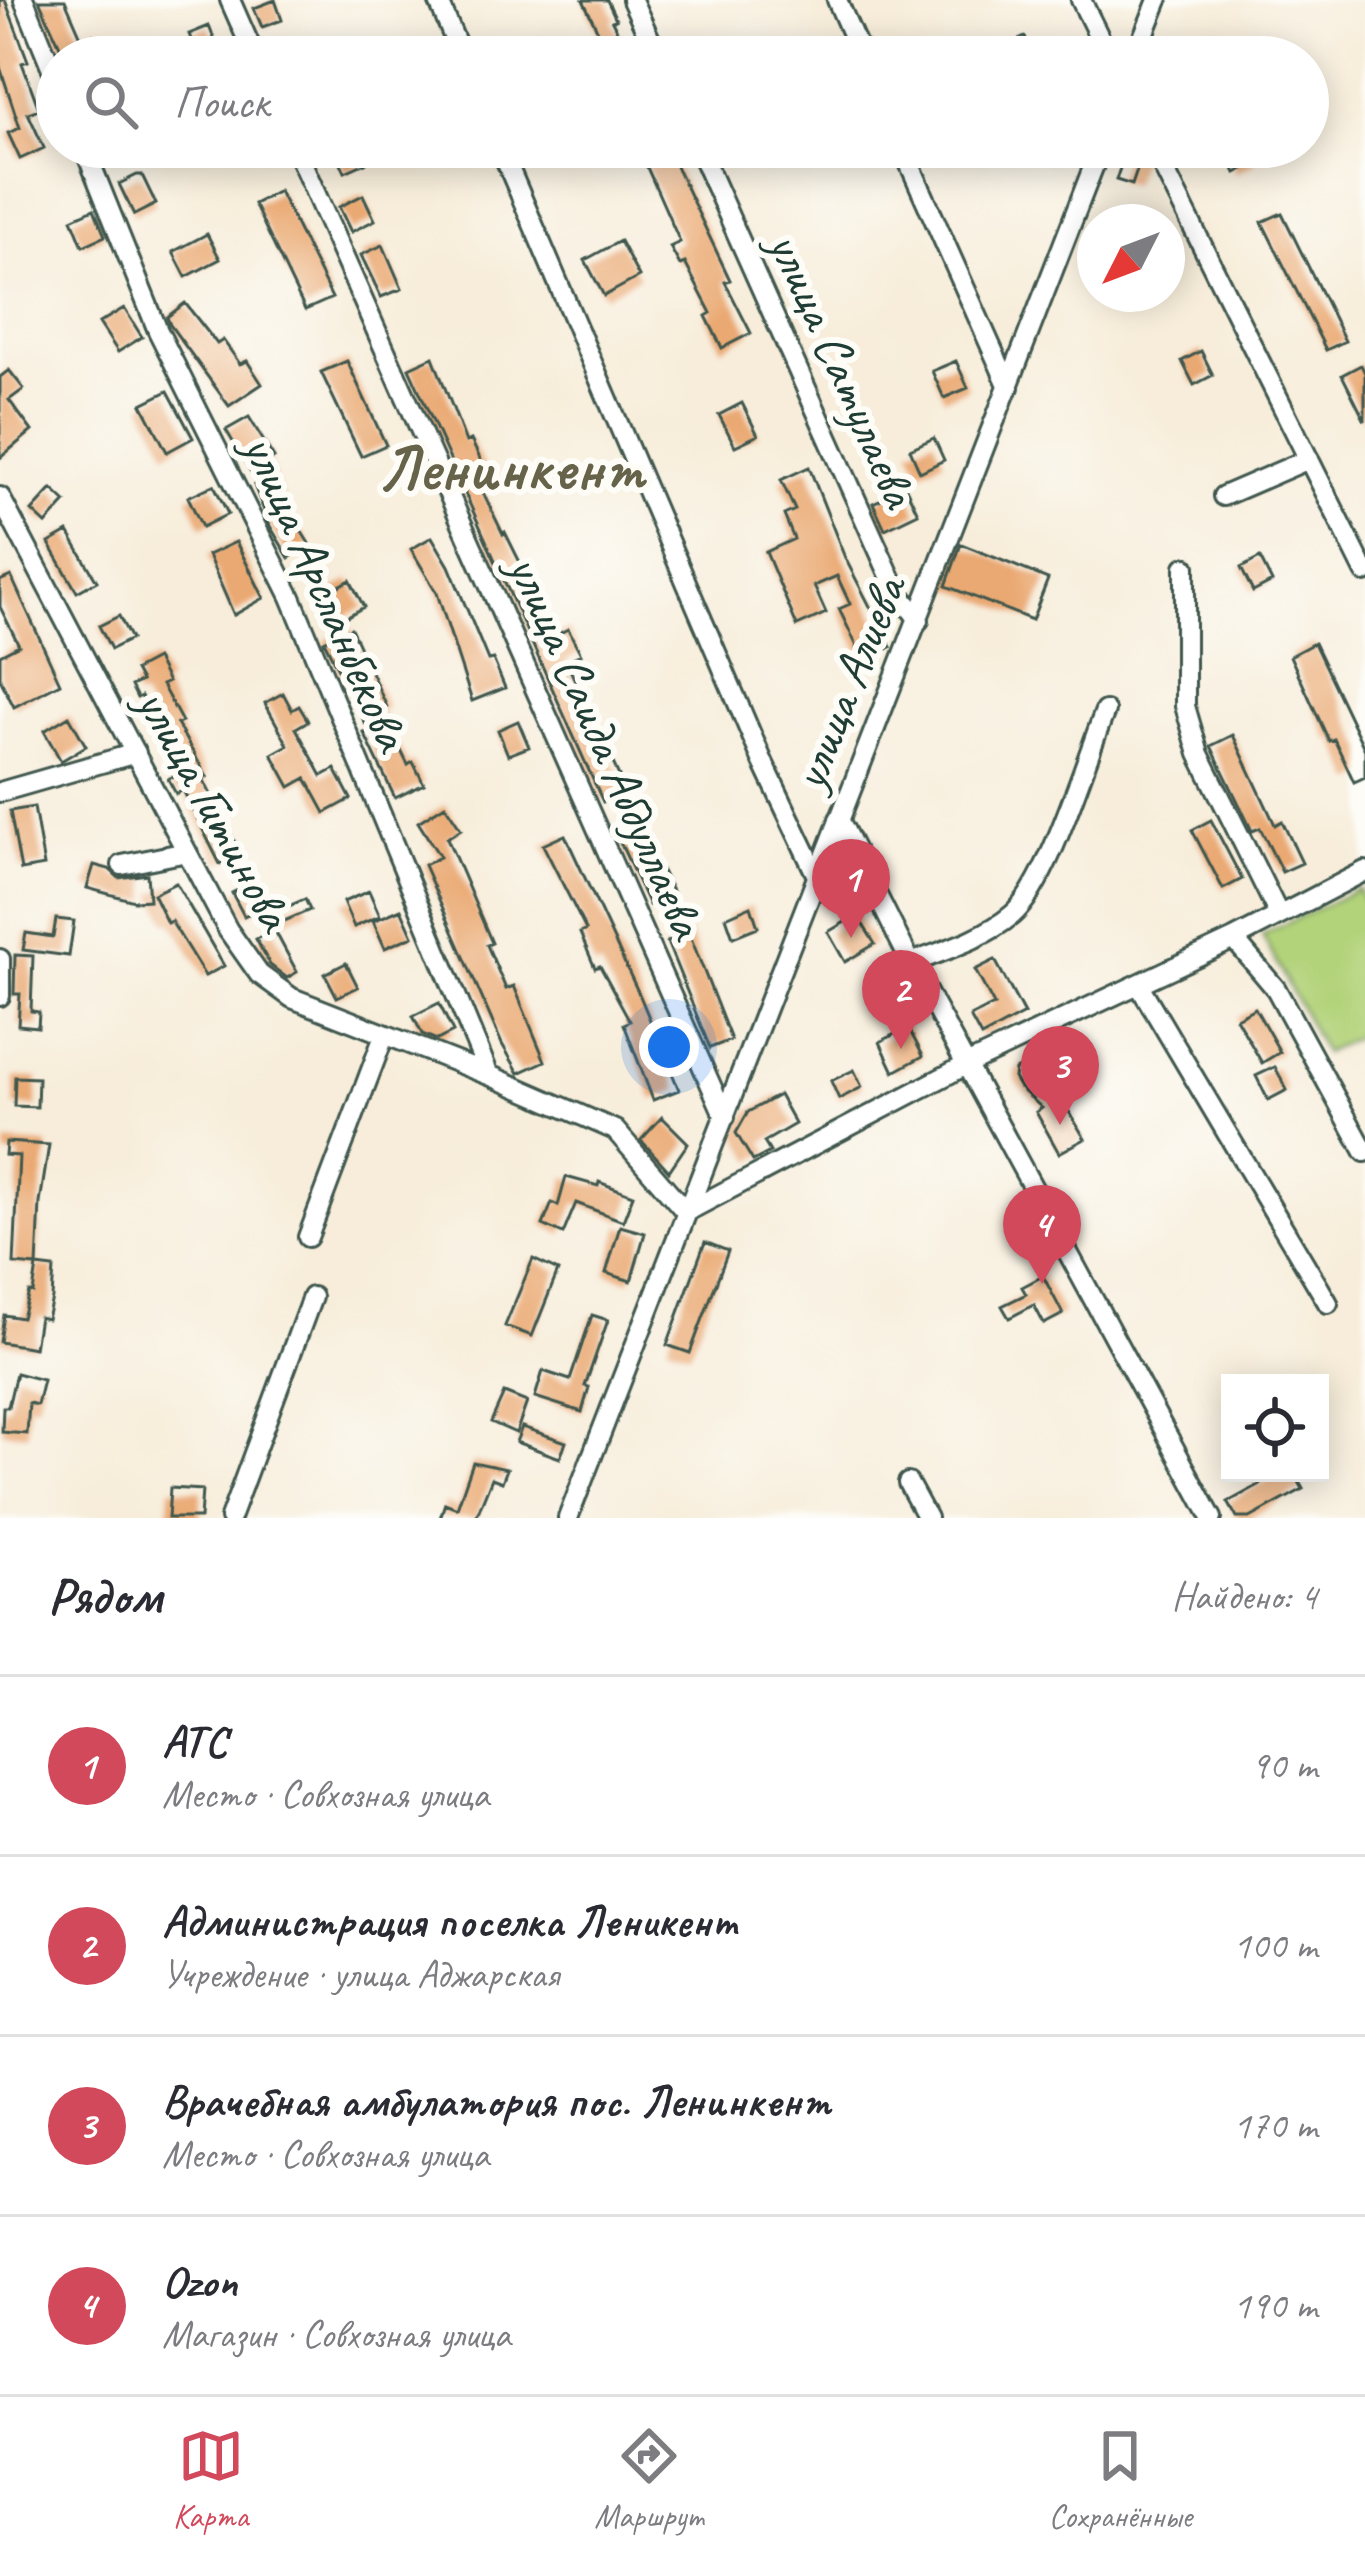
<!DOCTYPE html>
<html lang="ru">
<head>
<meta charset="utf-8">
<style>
	body { margin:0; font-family:Caveat,sans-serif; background:#f7f7f7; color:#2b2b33 }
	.controls { position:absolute; right:36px; bottom:36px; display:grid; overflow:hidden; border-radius:0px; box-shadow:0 6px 30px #0003 }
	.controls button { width:108px; height:108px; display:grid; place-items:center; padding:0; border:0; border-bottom:3px solid #e1e1e2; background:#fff; color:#2b2b33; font:60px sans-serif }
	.compass { position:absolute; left:1077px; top:204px; width:108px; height:108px; border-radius:50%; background:#fff; box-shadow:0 6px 30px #0003; rotate:228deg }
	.you { position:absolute; left:669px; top:1047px; width:42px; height:42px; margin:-30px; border:9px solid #fff; border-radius:50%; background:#1a73e8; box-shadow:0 0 0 18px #1a73e833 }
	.badge { display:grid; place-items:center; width:78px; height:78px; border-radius:50%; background:#d1495b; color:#fff; font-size:39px; font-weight:700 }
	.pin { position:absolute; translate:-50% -99px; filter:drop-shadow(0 3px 6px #0008) }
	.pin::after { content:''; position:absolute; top:63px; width:42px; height:36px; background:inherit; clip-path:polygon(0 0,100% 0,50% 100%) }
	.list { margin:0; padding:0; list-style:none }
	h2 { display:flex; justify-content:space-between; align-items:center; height:156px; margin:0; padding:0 48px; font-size:51px }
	h2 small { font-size:39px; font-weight:400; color:#7c7c81 }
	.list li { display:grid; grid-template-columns:78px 1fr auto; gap:36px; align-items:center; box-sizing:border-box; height:180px; padding:0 48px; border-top:3px solid #e1e1e2 }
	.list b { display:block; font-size:45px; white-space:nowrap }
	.list p { margin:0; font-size:39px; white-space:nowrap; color:#7c7c81 }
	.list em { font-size:39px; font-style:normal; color:#7c7c81 }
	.icon { flex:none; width:66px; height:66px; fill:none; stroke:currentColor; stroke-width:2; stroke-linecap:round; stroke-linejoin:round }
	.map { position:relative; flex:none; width:1365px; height:1518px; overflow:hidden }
	.search { position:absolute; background:#fff; box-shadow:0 6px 30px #0003; left:36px; right:36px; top:36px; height:132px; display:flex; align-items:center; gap:30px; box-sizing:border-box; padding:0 42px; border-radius:66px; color:#7c7c81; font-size:45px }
	.sheet { height:876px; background:#fff }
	nav { display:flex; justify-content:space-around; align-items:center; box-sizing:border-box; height:168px; border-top:3px solid #e1e1e2; background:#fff; font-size:33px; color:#7c7c81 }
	nav a { display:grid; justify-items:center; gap:6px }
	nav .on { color:#d1495b }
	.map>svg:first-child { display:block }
</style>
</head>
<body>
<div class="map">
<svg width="1365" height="1518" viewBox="0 0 1365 1518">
	<rect width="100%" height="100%" fill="#fdfcf7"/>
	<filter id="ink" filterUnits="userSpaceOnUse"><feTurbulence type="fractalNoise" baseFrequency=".00833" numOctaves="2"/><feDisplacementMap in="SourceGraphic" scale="24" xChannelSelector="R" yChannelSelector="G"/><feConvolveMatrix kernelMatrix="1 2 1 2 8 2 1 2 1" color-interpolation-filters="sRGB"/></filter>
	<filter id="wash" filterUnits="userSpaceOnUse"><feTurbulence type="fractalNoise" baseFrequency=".004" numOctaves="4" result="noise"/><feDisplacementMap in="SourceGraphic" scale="48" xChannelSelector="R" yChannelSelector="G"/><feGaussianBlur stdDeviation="2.7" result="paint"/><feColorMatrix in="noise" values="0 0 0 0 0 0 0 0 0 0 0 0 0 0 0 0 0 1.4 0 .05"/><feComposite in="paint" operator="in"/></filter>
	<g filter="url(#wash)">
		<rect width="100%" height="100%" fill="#f7edda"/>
		<!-- green -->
		<path fill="#b3d37a" stroke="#698857" stroke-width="3" d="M1358 889 1365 904V1032L1324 1053 1262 935Z"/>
		<g id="blocks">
			<!-- building -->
			<path fill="#eaa972" d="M0 0H5L28 61 22 63 39 109 28 113 44 148 20 159 8 133 20 128 0 67Z
				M39 0H65L82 39 93 35 102 57H65Z
				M275 0 282 20 262 27 254 8Z
				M583 0H607L616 19 612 21 631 57H584L605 46Z
				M209 26 221 57H198L189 34Z
				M1025 37 1034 57H981Z
				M334 147H401L345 172Z
				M638 147H667L730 280 725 282 751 333 722 348 706 316 711 313 685 263 680 265 670 247 680 242Z
				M1127 147 1142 156 1132 185 1116 180Z
				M1223 147H1247L1255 163 1236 173Z
				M137 175H142L156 204 134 215 119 184Z
				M279 191 332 298 305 310 254 204Z
				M363 195 375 220 351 232 339 207Z
				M94 209 105 236 83 246 72 219Z
				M1282 213 1345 341 1326 350 1262 222Z
				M207 234 220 259 186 277 173 252Z
				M620 241 639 277 604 296 585 260Z
				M383 245 402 289 381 297 361 255Z
				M185 303 217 344 223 340 240 364 247 361 262 384 229 406 170 325 167 317Z
				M124 308 142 337 118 352 99 323Z
				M1201 351 1213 375 1194 385 1182 361Z
				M433 357 466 442 471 440 486 471 475 476 503 534 505 532 556 635 568 629 581 654 566 661 626 791 603 802 409 368Z
				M347 361 386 445 361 456 321 372Z
				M956 361 968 388 944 398 932 371Z
				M1361 365 1365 373V421L1342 375Z
				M9 370 24 389 9 400 32 431 0 458V377Z
				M168 391 193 438 167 452 142 404Z
				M742 403 758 435 735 446 719 415Z
				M249 417 274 458 269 461 287 508 310 545 289 558 270 526 254 485 258 484 226 430Z
				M934 438 944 460 920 472 910 449Z
				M809 467 845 558 891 647 864 661 839 609 850 604 837 576 814 586 826 613 797 626 766 552 794 539 784 515 795 510 781 480Z
				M214 485 228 514 202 527 188 497Z
				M906 488 918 513 885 529 873 503Z
				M52 489 66 502 46 524 32 511Z
				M68 532 97 581 77 592 49 543Z
				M432 537 449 566 488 660 493 659 505 688 472 701 437 593 411 549Z
				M236 542 264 598 234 615 208 555Z
				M961 544 1048 579 1032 620 946 586Z
				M1260 558 1272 582 1253 592 1241 568Z
				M11 576 60 683 14 707 0 679V655L19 645 0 607V581Z
				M350 580 364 607 340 620 325 594Z
				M119 616 131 639 111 649 99 626Z
				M351 628 387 707 381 710 408 765 413 762 424 784 395 798 364 733 369 731 324 641Z
				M1314 643 1365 750V777L1354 782 1334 739 1329 741 1290 656Z
				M156 659 168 682 162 685 182 722 177 724 207 777 203 779 241 854 220 864 183 790 176 794 168 779 176 775 157 738 162 735 141 696 137 698 131 686 141 681 135 670Z
				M283 693 292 710 299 706 308 721 296 728 322 776 335 769 351 799 325 813 306 778 290 787 272 754 288 745 265 703Z
				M69 716 86 746 61 761 44 731Z
				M518 721 529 747 508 755 498 730Z
				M1233 735 1275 825 1282 821 1302 863 1282 872 1260 828 1252 831 1211 746Z
				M445 805 461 829 447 838 492 943 487 945 506 989 514 986 545 1061 519 1073 502 1044 424 865 440 857 418 822Z
				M34 807 44 866 21 870 10 811Z
				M1211 820 1242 879 1223 889 1192 830Z
				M639 831 655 867 659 865 673 893 649 905 619 840Z
				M565 835 640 996 679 1090 653 1100 624 1024 630 1021 600 966 595 968 580 933 586 930 543 845Z
				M94 865 109 869 119 878 147 874 149 900 134 901 87 888Z
				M176 883 224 966 205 976 171 921 167 923 153 894Z
				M252 883 264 906 244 916 232 893Z
				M369 891 380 916 354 927 343 902Z
				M305 899 310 910 273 926 268 915Z
				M751 906 758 927 733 937 726 917Z
				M401 909 413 936 385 948 373 921Z
				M857 915 875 944 845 962 828 932Z
				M56 919 74 921 69 956 23 950 26 933 53 937Z
				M274 929 297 972 287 978 270 965 256 939Z
				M689 933 731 1040 710 1048 667 942Z
				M15 955 33 956 31 1011 39 1012 38 1027 18 1025 20 994H14Z
				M995 960 1024 1014 981 1037 970 1017 994 1005 975 970Z
				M346 963 358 987 337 997 325 974Z
				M439 1003 453 1032 437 1040 422 1034 413 1016Z
				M1255 1008 1280 1052 1262 1063 1236 1018Z
				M908 1027 923 1056 894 1072 880 1042Z
				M1032 1061 1053 1102 1061 1098 1085 1139 1059 1153 1036 1112 1042 1108 1020 1088 1014 1078 1015 1070Z
				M1275 1067 1287 1090 1268 1100 1256 1076Z
				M854 1070 862 1087 839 1099 831 1081Z
				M15 1077 38 1078 37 1107 14 1106Z
				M779 1095 795 1124 764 1142 770 1152 753 1161 736 1133 748 1112Z
				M662 1117 688 1143 669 1171 641 1140Z
				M6 1142 49 1145 40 1203 37 1266 14 1264 19 1156 5 1155Z
				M566 1177 598 1186 599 1182 633 1195 623 1221 576 1203 563 1234 543 1225 552 1203 558 1206Z
				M620 1226 645 1233 631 1281 606 1273Z
				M705 1242 728 1251 690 1353 667 1345Z
				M533 1259 558 1271 532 1336 505 1326Z
				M37 1266 54 1268 52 1298 47 1319 39 1317 34 1348 0 1342 4 1315 22 1318 29 1292 33 1293Z
				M1043 1276 1063 1314 1044 1324 1034 1305 1009 1318 1002 1306 1026 1294 1022 1287Z
				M592 1315 608 1320 585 1386 589 1387 582 1412 535 1397 543 1371 570 1380Z
				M16 1373 43 1380 37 1405 29 1403 27 1434 2 1432 3 1407H8Z
				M504 1393 527 1402 516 1433 491 1422Z
				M522 1427 566 1442 560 1458 516 1442Z
				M473 1462 507 1469 502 1482 492 1478 477 1515 480 1518H440L445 1503 457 1508Z
				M1281 1473H1294L1303 1489 1250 1518H1237L1228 1502Z
				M170 1488 202 1490 200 1518H168Z"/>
		</g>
	</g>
	<g filter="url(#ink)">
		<use href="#blocks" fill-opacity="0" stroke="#3f574d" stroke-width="3"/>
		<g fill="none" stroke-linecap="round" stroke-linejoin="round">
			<defs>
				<path id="minor" d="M24 0 57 81
					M230 0 255 57
					M438 0 462 57
					M632 0 658 57
					M837 0 862 57
					M1081 0 1109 57
					M1135 57 1158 0
					M84 147 158 331 291 597 489 1075
					M295 147 725 1117
					M500 147 763 762 817 876
					M698 147 896 589 919 620
					M902 147 1009 387
					M1153 147 1365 572
					M1223 496 1309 459
					M0 497 228 930 259 974 292 998 489 1075 615 1130 686 1212 966 1065 1234 939 1365 871
					M1185 567V706L1199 754 1279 915
					M0 792 136 753
					M839 819 911 963 1212 1518
					M122 865 187 852
					M1234 939 1276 989 1365 1152
					M0 959V996
					M911 963C945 950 983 939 1012 915 1049 883 1085 761 1105 711
					M1139 985 1328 1303
					M308 1237 384 1036
					M908 1483 927 1518
					M230 1518 312 1297
					M568 1518 1101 147"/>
			</defs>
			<!-- minor casing -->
			<use href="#minor" stroke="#3f574d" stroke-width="24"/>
			<!-- minor -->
			<use href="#minor" stroke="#fff" stroke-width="18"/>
		</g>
	</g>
	<g text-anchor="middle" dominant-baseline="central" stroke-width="12" stroke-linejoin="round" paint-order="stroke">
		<!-- street labels -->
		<g font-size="51" fill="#1f3d34" stroke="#fdfcf7">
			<text transform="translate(843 369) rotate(66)">улица Сатулаева</text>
			<text transform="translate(327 592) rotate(66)">улица Арсланбекова</text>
			<text transform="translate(848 683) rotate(-68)">улица Алиева</text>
			<text transform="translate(607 746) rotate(66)">улица Саида Абдуллаева</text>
			<text transform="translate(215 809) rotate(61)">улица Гитинова</text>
		</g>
		<!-- district labels -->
		<g font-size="63" font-weight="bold" fill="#66634a" stroke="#fdfcf7">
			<text x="511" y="468">Ленинкент</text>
		</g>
	</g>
</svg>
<div class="controls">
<button><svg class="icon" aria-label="locate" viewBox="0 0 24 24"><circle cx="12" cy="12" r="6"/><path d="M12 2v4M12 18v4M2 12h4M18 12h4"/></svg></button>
</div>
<svg class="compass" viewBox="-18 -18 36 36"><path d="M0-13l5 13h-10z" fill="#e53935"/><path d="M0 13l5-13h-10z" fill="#7c7c81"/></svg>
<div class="you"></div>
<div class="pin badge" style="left:851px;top:938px">1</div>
<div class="pin badge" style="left:901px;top:1049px">2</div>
<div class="pin badge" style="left:1060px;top:1125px">3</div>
<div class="pin badge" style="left:1042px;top:1284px">4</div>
<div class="search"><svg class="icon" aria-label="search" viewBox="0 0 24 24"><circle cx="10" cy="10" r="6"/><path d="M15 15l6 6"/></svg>Поиск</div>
</div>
<section class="sheet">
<h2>Рядом<small>Найдено: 4</small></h2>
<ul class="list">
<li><span class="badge">1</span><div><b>АТС</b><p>Место · Совхозная улица</p></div><em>90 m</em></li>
<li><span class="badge">2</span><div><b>Администрация поселка Леникент</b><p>Учреждение · улица Аджарская</p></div><em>100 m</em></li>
<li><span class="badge">3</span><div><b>Врачебная амбулатория пос. Ленинкент</b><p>Место · Совхозная улица</p></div><em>170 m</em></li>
<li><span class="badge">4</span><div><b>Ozon</b><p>Магазин · Совхозная улица</p></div><em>190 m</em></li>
</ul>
</section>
<nav>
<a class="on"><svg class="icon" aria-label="map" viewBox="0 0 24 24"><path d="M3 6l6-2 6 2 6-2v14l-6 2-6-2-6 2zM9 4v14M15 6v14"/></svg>Карта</a>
<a><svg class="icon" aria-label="directions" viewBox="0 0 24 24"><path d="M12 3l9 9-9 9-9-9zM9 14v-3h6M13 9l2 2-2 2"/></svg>Маршрут</a>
<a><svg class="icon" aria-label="saved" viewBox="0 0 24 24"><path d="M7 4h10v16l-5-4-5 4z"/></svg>Сохранённые</a>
</nav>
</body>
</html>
